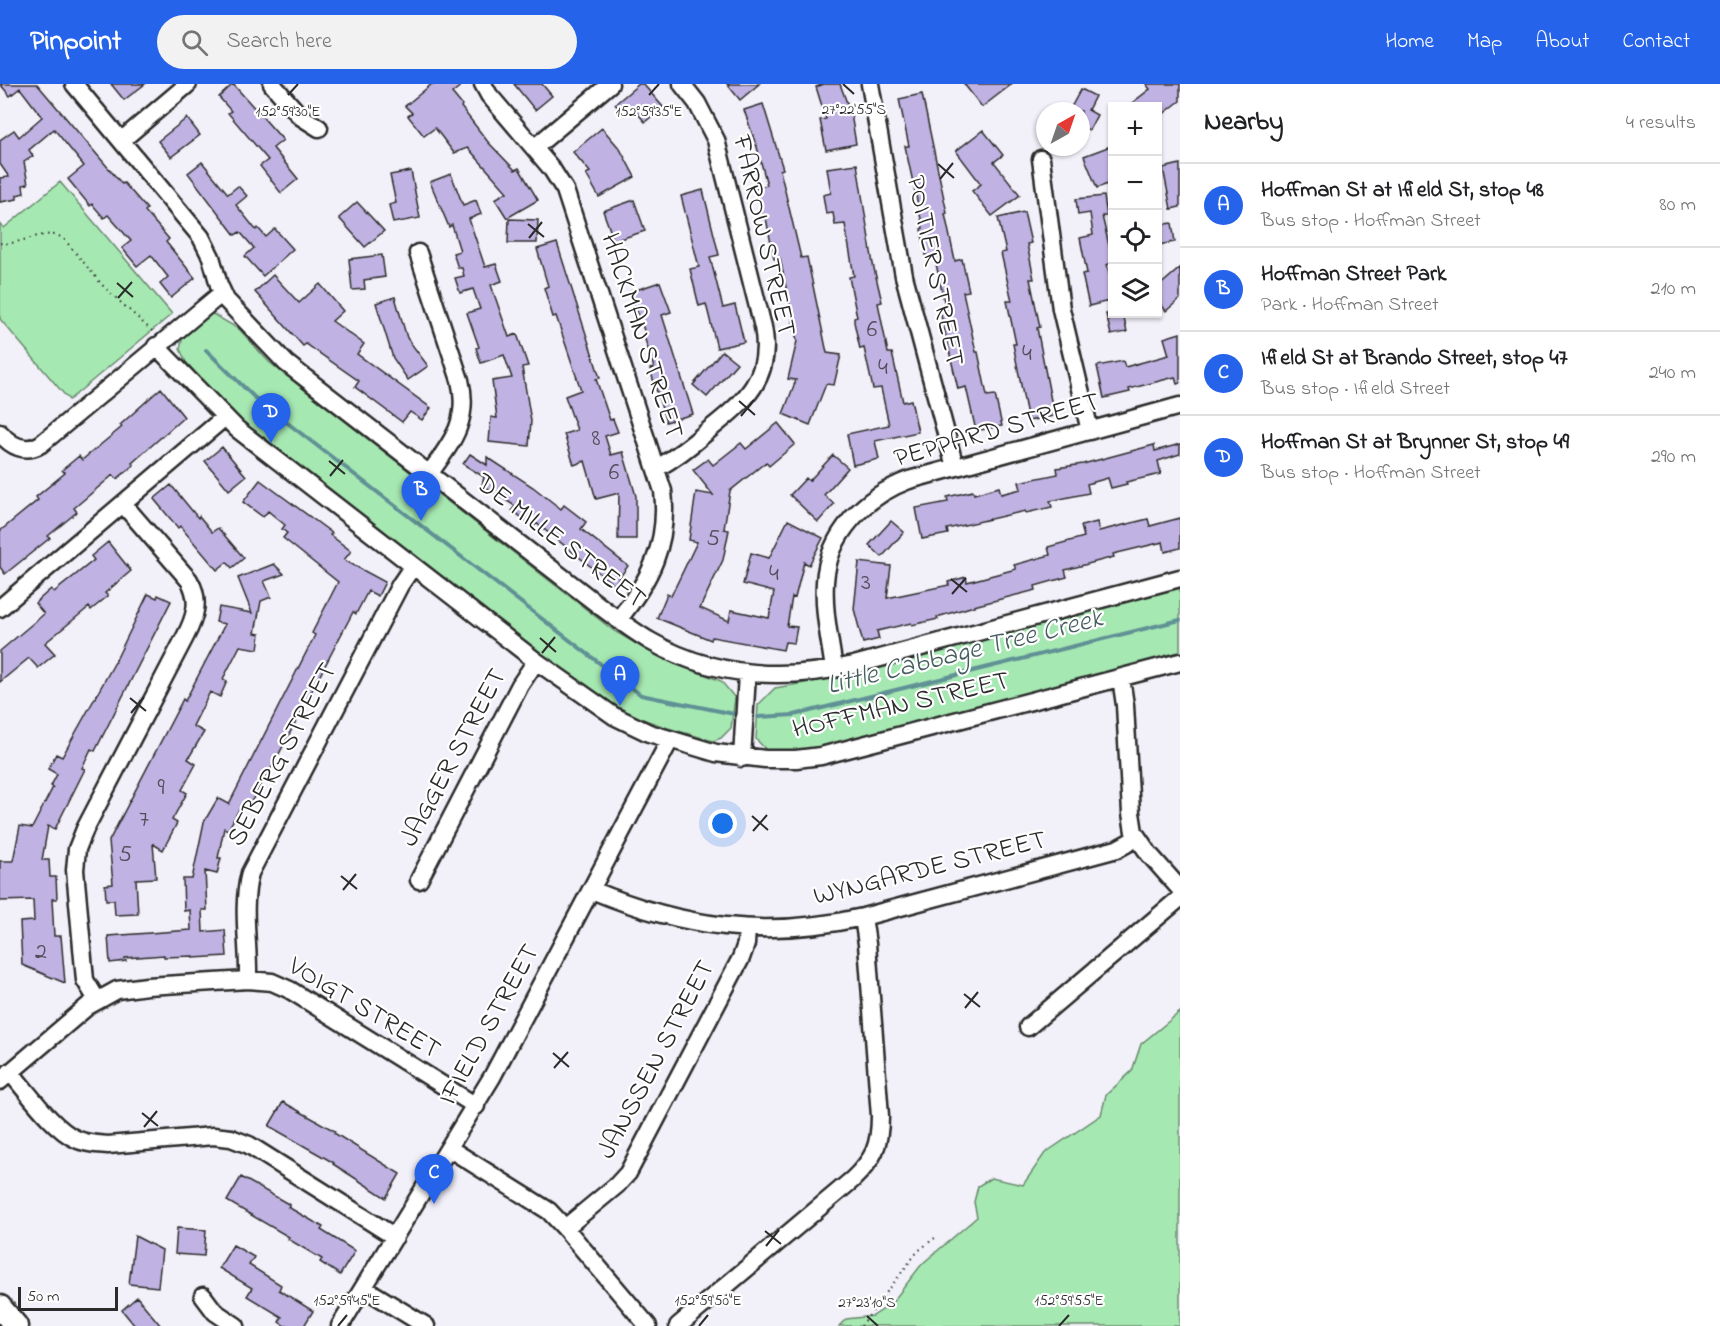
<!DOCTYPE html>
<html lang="en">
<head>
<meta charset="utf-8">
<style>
	body { margin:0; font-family:"Indie Flower",sans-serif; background:#f2f2f2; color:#202124 }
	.controls { position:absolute; right:18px; top:18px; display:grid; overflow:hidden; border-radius:0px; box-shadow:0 2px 4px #0004 }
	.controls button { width:54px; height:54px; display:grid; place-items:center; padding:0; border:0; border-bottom:2px solid #e0e0e0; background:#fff; color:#202124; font:30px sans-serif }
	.compass { position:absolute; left:1036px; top:18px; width:54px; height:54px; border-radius:50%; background:#fff; box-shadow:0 2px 4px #0004; rotate:40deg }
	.scale { position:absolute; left:18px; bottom:15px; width:100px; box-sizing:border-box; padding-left:6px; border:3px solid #2b2b2b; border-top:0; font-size:16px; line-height:21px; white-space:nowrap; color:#2b2b2b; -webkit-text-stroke:4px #fff; paint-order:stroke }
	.you { position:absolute; left:723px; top:740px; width:21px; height:21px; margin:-15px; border:4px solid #fff; border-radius:50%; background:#1a73e8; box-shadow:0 0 0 9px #1a73e833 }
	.badge { display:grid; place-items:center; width:39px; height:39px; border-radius:50%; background:#2563eb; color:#fff; font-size:20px; font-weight:700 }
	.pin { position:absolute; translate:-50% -50px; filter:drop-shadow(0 2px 3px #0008) }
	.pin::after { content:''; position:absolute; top:32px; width:21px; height:18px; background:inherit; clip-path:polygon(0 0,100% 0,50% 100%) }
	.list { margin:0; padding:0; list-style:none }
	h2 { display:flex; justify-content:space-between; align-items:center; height:78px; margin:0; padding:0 24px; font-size:26px }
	h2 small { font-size:20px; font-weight:400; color:#757577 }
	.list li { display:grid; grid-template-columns:39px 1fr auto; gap:18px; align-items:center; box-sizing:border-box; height:84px; padding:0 24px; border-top:2px solid #e0e0e0 }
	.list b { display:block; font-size:22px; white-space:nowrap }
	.list p { margin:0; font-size:20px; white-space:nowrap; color:#757577 }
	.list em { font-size:20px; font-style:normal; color:#757577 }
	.icon { flex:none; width:33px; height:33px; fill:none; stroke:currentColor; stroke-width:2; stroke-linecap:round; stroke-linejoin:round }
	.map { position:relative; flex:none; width:1180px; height:1242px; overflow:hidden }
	header { display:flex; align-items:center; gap:36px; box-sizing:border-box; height:84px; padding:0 30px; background:#2563eb; color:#fff }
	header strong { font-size:28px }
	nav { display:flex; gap:33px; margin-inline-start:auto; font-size:21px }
	.search { width:420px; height:54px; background:#f2f2f2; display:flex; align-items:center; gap:15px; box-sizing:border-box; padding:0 21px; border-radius:33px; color:#757577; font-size:22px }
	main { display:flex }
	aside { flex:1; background:#fff }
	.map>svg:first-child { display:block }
</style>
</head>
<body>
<header>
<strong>Pinpoint</strong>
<div class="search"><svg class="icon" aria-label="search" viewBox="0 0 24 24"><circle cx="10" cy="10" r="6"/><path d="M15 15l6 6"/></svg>Search here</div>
<nav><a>Home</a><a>Map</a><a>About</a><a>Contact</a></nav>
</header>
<main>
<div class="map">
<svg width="1180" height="1242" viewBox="0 0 1180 1242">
	<rect width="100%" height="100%" fill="#f2f0f9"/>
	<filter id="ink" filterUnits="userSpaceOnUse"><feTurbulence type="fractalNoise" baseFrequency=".0167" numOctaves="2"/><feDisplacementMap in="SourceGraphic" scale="12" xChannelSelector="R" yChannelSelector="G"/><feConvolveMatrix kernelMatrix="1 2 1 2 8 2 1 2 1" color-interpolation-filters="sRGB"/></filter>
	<g filter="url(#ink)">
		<!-- green -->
		<path fill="#a6e8b2" stroke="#688a6e" stroke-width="1.5" d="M60 98 172 230 69 316 0 235V140L4 144Z
			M211 229 239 245 269 278 614 547 654 570 721 597 735 614 731 644 721 654 713 657 668 644 625 629 543 573 229 328 186 278 180 265 183 252Z
			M1180 504V569L804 670 768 668 756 655 758 621 775 604 847 592Z
			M1180 928V1242H839L846 1235 873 1232 891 1220 922 1180 977 1133 974 1118 978 1102 991 1094 1023 1101 1045 1069 1101 1031 1106 1011 1132 987 1141 960Z"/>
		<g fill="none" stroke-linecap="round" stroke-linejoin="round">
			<!-- stream -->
			<path stroke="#609195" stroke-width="4" d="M206 266 255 314 641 611 734 630
				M758 633 794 631 1180 536"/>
		</g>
		<!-- building -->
		<path fill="#c0b2e2" stroke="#2b2b2b" stroke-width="1.5" d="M0 0H37L122 100 124 99 147 125 145 127 169 155 166 158 195 194 171 214 160 200 168 193 151 171 137 182 122 164 131 157 108 131 104 134 92 120 90 122 68 95 84 82 54 45 29 66 33 72 24 78 28 100 23 101 24 109 17 111V115L0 118V94L9 93 0 80V56L14 46 19 53 42 33 20 4 10 12Z
			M111 0H145L124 16Z
			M233 0 283 56 273 64 298 95 281 109 260 82 268 76 228 29 231 27 219 13Z
			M432 0H463L452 9 462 21 461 23 488 58 515 86 519 84 538 116 507 134 495 115 507 108 468 64 454 69 435 44 424 52 408 32 412 29 405 22Z
			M514 0H542L552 12 535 26Z
			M639 0H643L663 23 645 38 632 23 624 31 615 20Z
			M727 0H759L740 16Z
			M824 0H840L851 30 856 60 826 66 820 36 826 35 816 3Z
			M964 0H1012L982 23Z
			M1146 0H1180V17L1158 34V22H1128L1150 5Z
			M1081 5 1095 12 1088 26 1097 31 1089 46 1081 42V27H1069Z
			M922 10 947 129 945 130 955 177 962 175 969 207 963 208 976 268H978L987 312 995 311 1002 342 976 347 966 303 958 305 939 223 945 222 935 175 927 176 921 145 923 144 905 62H909L899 15Z
			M763 20 783 85 780 86 801 174 807 173 827 269 841 271 834 301 826 300 810 341 783 330 796 296 788 295 797 257 780 174 774 175 766 134 763 135 756 104 767 101 757 63 744 26Z
			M187 34 200 51 171 73 158 57Z
			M602 44 620 65 635 93 599 113 586 90 590 88 573 68Z
			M983 46 1003 71 994 78 1020 111 992 132 972 107 981 100 956 67Z
			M1113 61V98L1097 104 1084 72Z
			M202 78 228 110 238 102 247 112 236 121 256 146 258 144 266 153 275 145 293 165 263 192 245 172 254 164 240 148 235 151 188 89Z
			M857 80 873 180 882 218 878 219 888 269H892L903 318 911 316 918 348 875 357 879 375 853 381 847 350 889 341 881 304 873 305 864 264 860 265 854 238V234L857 233 849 193 854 192 845 140 835 141 833 129 826 130 823 111 831 109 827 84Z
			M1180 80V123L1171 125 1163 84Z
			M411 87 420 134 393 139 389 121 396 119 390 91Z
			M451 90 463 121 476 116 481 130 469 135 485 183 496 180 502 197 491 201 509 253 517 250 528 282 522 283 531 337 529 362 489 358 491 333 497 334 492 297 512 294 504 271 481 279 476 264 479 263 467 229 480 225 473 205 460 209 455 194 464 192 462 184H458L453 169 460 167 452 141 449 143 430 98Z
			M703 106 719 171 710 173 723 224 735 221 744 258 717 264 706 220 699 222 690 185 699 183 681 112Z
			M1104 112 1107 132H1102L1113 178 1107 181 1113 204V216L1089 222 1082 190 1087 189 1080 154 1093 151 1090 129 1078 131 1076 115Z
			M634 116 645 147 614 157 603 127Z
			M357 118 384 147 365 163 339 134Z
			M1024 128 1031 159 1027 160 1034 195H1030L1040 243 1037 244 1054 332 1028 337 1013 260H1016L1007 217H1012L1001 169 1006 168 998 134Z
			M509 135 538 136 537 159H508Z
			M1172 139 1175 158 1158 161V141Z
			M557 159 600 294 596 295 610 336 613 335 618 348 605 352 611 371 623 368 636 412V455H618L619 409 596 415 585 377 574 381 564 350 577 346 565 312 581 306 556 232 553 233 544 204 548 202 537 165Z
			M382 171 385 193 364 196 365 205 352 206 349 175Z
			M1180 184V215L1166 227 1158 216V203Z
			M273 191 299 219 320 200 343 227 332 237 364 260 357 270 431 324 422 336 410 328 402 338 355 303 359 297 306 260 303 262 255 208Z
			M660 198 671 228 662 231 693 330 666 338 650 285 654 284 643 249H645L630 208Z
			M395 213 407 254 428 282 408 296 393 274 376 219Z
			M1106 230H1123L1127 248 1111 251Z
			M1180 249V299L1177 300 1175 293 1129 305 1130 308 1104 314 1097 282 1123 277 1125 283 1169 271 1164 254Z
			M722 267 737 279 707 313 693 301Z
			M161 304 184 333 132 379 134 381 117 395 113 391 74 424 77 428 48 452 50 454 5 490 0 483V447L38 416 36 413 65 389 62 386 79 372 82 376 122 343 120 341Z
			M778 339 795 360 769 382 766 378 730 407 724 445 729 446 723 476 700 524 729 537 731 526 769 534 774 508 743 500 751 469 769 474 788 436 823 454 809 481 804 478 795 514 792 513 787 542 797 543 794 559 785 558 783 566 712 553 711 556 657 534 667 510 671 512 697 458 689 456 696 408 713 411 693 386 708 375 713 381 741 359 746 365Z
			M1180 360V370L1158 377 1161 390 1126 398 1127 400 1111 404 1108 394 1087 400 1089 409 1050 417 1052 423 1026 429 1025 427 947 445 948 450 922 455 916 424 948 418 947 413 973 407 974 410 999 403 1001 410 1021 405 1019 398 1058 390 1057 384 1083 380 1154 361 1155 367Z
			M222 363 246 392 229 406 205 377Z
			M470 370 487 381V373L533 403 561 425 564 421 586 438 581 445 628 482 614 501 536 439 534 443 512 426 515 422 482 401 484 393 463 380Z
			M833 371 848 384 824 411 834 420 818 438 790 411 806 394 809 397Z
			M260 396 332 449 330 451 351 467 344 476 385 498 378 512 368 507 356 530 353 528 268 691 266 690 248 724 242 720 228 746 224 744 218 774H221L217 790 205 787 207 826H202L203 848 225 846 227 872 193 874V872L164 873V871L125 874 126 877 110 879 108 852 191 846 190 826 184 827 183 795H192L204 738 218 714 229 720 315 551 312 549 338 498 283 454 287 449 282 445 285 441 268 427 263 433 243 418Z
			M171 401 198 434 199 432 212 448 218 444 244 474 232 484 227 478 217 486 180 442 178 444 154 415Z
			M1180 434V464L1165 468 1163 458 1113 470 1114 473 1065 486 1067 493 1035 502 1036 506 974 522 937 533 938 535 912 541 911 539 877 547 879 555 863 559 854 525 859 478 891 482 887 514 949 501 948 498 966 493 967 498 1016 485 1014 481 1050 471 1048 463 1084 453 1081 442 1097 438 1099 447 1148 435 1150 442Z
			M891 437 904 448 882 473 869 461Z
			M108 458 131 487 105 509 108 512 91 526 89 523 45 559 55 570 38 584 29 574 0 598V567L44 530 35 519 51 505 54 508 94 476 91 472Z
			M274 480 284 490 264 497 271 513 261 517 255 549 260 550 258 565 240 562 223 595 227 597 220 613 210 608 193 642 204 648 188 675 196 680 182 706 187 709 172 736 177 739 163 766 153 760 156 794 136 795 138 830 115 831 114 816H106L105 801 113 800 109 757 183 615 185 617 225 540 216 538 219 523 252 529 238 494Z
			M148 510 157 514 158 511 171 517 95 667 91 665 82 684 85 685 55 745 48 742 42 776H49L50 793H56L57 815H52L54 852H61L65 899 22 881 20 838 34 837 33 816 0 817V777H13L20 742 32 744 53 703 51 702 57 690 48 685 56 670 62 673 115 578Z
			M283 1018 335 1047 334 1049 400 1090 386 1114 333 1080 334 1079 269 1042Z
			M241 1093 290 1121 288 1123 323 1143 321 1146 355 1167 340 1191 320 1178 322 1175 288 1155 289 1153 227 1117Z
			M177 1144 206 1146 204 1172 175 1170Z
			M135 1152 162 1166 158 1203 129 1200Z
			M233 1161 254 1173 249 1181 281 1201 279 1206 313 1227 304 1242H285L279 1238 282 1233 247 1212 252 1204 219 1184Z
			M137 1213 161 1242H135L122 1226Z"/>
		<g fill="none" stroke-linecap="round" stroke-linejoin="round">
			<defs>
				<path id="street" d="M74 0 201 153 211 173 219 201 226 216 286 279 601 523C617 535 633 547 650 557 714 594 783 597 854 581L1180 494
					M272 0 300 32 319 44
					M483 0 489 11 551 84 565 106 663 407C669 460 650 496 618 536
					M870 0 904 192 955 383
					M122 56 188 0
					M534 64 610 0
					M1041 75 1061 225 1090 347
					M418 169 460 296C470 337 452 358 429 390
					M156 262 237 345 536 577 614 632 649 649 716 669 765 675H796L821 672 1180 578
					M0 349C11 362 25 370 41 360L222 209
					M657 384C677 373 693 360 709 346 745 317 773 294 763 243L716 56 697 19 682 0
					M0 524 225 333
					M834 585C830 556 823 527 825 498 828 449 866 412 909 396L1180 322
					M1121 594 1125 621 1131 729 1134 748 1149 770 1180 805
					M742 674 747 590
					M419 796 520 601 536 577
					M592 806C683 844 766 855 863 833L1117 765 1137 754
					M248 896C249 860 241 823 250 789L400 501 413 482
					M97 916 85 896 75 786 77 765 85 745 185 553C195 534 201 516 189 496L123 420
					M1028 943 1180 814
					M10 988C28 1008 52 1044 76 1055 86 1060 97 1060 108 1061L213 1052 231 1054 249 1061 395 1153
					M0 997 88 922 117 906 147 902 248 896 272 898 290 906 476 1022
					M450 1065 549 1127 565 1144 648 1242
					M565 1144 617 1101 628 1089 741 874 746 860 747 844
					M364 1204 426 1242
					M203 1212 215 1228 236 1242
					M340 1242 492 993 670 656
					M678 1242 852 1096C874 1075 880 1062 880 1032L867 860 863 833"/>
				<path id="secondary" d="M0 1223 16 1242"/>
			</defs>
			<!-- street casing -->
			<use href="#street" stroke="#2b2b2b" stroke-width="21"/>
			<!-- secondary casing -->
			<use href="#secondary" stroke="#2b2b2b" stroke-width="27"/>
			<!-- path -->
			<path stroke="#2b2b2b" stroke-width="2" stroke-dasharray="1.5 4.5" stroke-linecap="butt" d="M0 159C21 162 46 142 64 155L104 203 152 247
				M861 1242 918 1167 936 1153"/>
			<!-- street -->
			<use href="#street" stroke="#fff" stroke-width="16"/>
			<!-- secondary -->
			<use href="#secondary" stroke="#fff" stroke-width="22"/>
		</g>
	</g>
	<!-- ticks -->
	<path fill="none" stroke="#2b2b2b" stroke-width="2" d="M843 0 854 10M288 11 298 0M649 11 659 0M938 80 954 94M940 95 953 79M528 140 544 153M529 154 542 138M117 199 133 213M118 214 132 198M739 317 755 331M741 332 754 316M329 377 345 390M330 392 343 376M951 495 967 508M952 510 966 494M540 554 556 568M542 569 555 553M130 614 146 627M131 629 144 613M752 732 768 746M753 747 767 731M341 792 357 805M343 806 356 790M964 910 980 923M965 924 978 908M553 969 569 983M554 984 568 968M142 1029 158 1042M144 1043 157 1027M765 1147 781 1160M766 1162 779 1146M867 1232 878 1242M338 1242 347 1231M699 1242 708 1231M1059 1242 1069 1231"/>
	<g text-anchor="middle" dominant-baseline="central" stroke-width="4.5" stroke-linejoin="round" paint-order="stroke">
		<!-- number labels -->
		<g font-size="24" fill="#504d59">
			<text x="872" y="246">6</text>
			<text x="1027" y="270">4</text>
			<text x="883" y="284">4</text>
			<text x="596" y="355">8</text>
			<text x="614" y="389">6</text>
			<text x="713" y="455">5</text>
			<text x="774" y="490">4</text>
			<text x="866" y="499">3</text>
			<text x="161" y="704">9</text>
			<text x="144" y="736">7</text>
			<text x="125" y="771">5</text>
			<text x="41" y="868">2</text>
		</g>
		<!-- street labels -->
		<g font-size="27" fill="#2b2b2b" stroke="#fff">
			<text transform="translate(763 152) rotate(77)">FARROW STREET</text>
			<text transform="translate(934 187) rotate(78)">POITIER STREET</text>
			<text transform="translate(641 252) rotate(72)">HACKMAN STREET</text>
			<text transform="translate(997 347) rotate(-16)">PEPPARD STREET</text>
			<text transform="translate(560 458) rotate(37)">DE MILLE STREET</text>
			<text transform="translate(901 622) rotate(-13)">HOFFMAN STREET</text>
			<text transform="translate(283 671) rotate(-62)">SEBERG STREET</text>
			<text transform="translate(454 674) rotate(-62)">JAGGER STREET</text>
			<text transform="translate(930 785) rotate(-14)">WYNGARDE STREET</text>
			<text transform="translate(364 925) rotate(31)">VOIGT STREET</text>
			<text transform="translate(490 941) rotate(-61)">IFIELD STREET</text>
			<text transform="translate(657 976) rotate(-62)">JANSSEN STREET</text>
		</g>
		<!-- water labels -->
		<g font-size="28" font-style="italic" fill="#465e60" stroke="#fff">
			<text transform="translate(965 569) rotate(-14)">Little Cabbage Tree Creek</text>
		</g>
	</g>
	<g font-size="15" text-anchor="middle" fill="#2b2b2b" stroke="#fff" stroke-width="4.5" stroke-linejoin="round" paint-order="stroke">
		<text x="854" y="30">27°22'55"S</text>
		<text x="288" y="32">152°59'30"E</text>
		<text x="649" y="32">152°59'35"E</text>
		<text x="347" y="1221">152°59'45"E</text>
		<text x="708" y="1221">152°59'50"E</text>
		<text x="1069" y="1221">152°59'55"E</text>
		<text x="867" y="1223">27°23'10"S</text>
	</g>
</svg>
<div class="controls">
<button>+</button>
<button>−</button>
<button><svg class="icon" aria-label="locate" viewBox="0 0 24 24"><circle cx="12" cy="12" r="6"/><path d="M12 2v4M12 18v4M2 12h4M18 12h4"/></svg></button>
<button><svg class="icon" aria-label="layers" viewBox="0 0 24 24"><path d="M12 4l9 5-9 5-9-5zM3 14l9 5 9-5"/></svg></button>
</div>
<svg class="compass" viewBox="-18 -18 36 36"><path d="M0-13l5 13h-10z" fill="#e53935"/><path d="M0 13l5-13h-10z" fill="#757577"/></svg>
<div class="scale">50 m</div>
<div class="you"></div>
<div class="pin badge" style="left:620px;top:622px">A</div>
<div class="pin badge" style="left:421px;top:437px">B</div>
<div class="pin badge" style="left:434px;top:1120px">C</div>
<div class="pin badge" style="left:271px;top:359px">D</div>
</div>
<aside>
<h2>Nearby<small>4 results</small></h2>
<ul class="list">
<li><span class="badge">A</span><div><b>Hoffman St at Ifield St, stop 48</b><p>Bus stop · Hoffman Street</p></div><em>80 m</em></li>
<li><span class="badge">B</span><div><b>Hoffman Street Park</b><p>Park · Hoffman Street</p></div><em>210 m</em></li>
<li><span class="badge">C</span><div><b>Ifield St at Brando Street, stop 47</b><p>Bus stop · Ifield Street</p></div><em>240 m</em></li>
<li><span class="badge">D</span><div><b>Hoffman St at Brynner St, stop 49</b><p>Bus stop · Hoffman Street</p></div><em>290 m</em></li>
</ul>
</aside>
</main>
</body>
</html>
